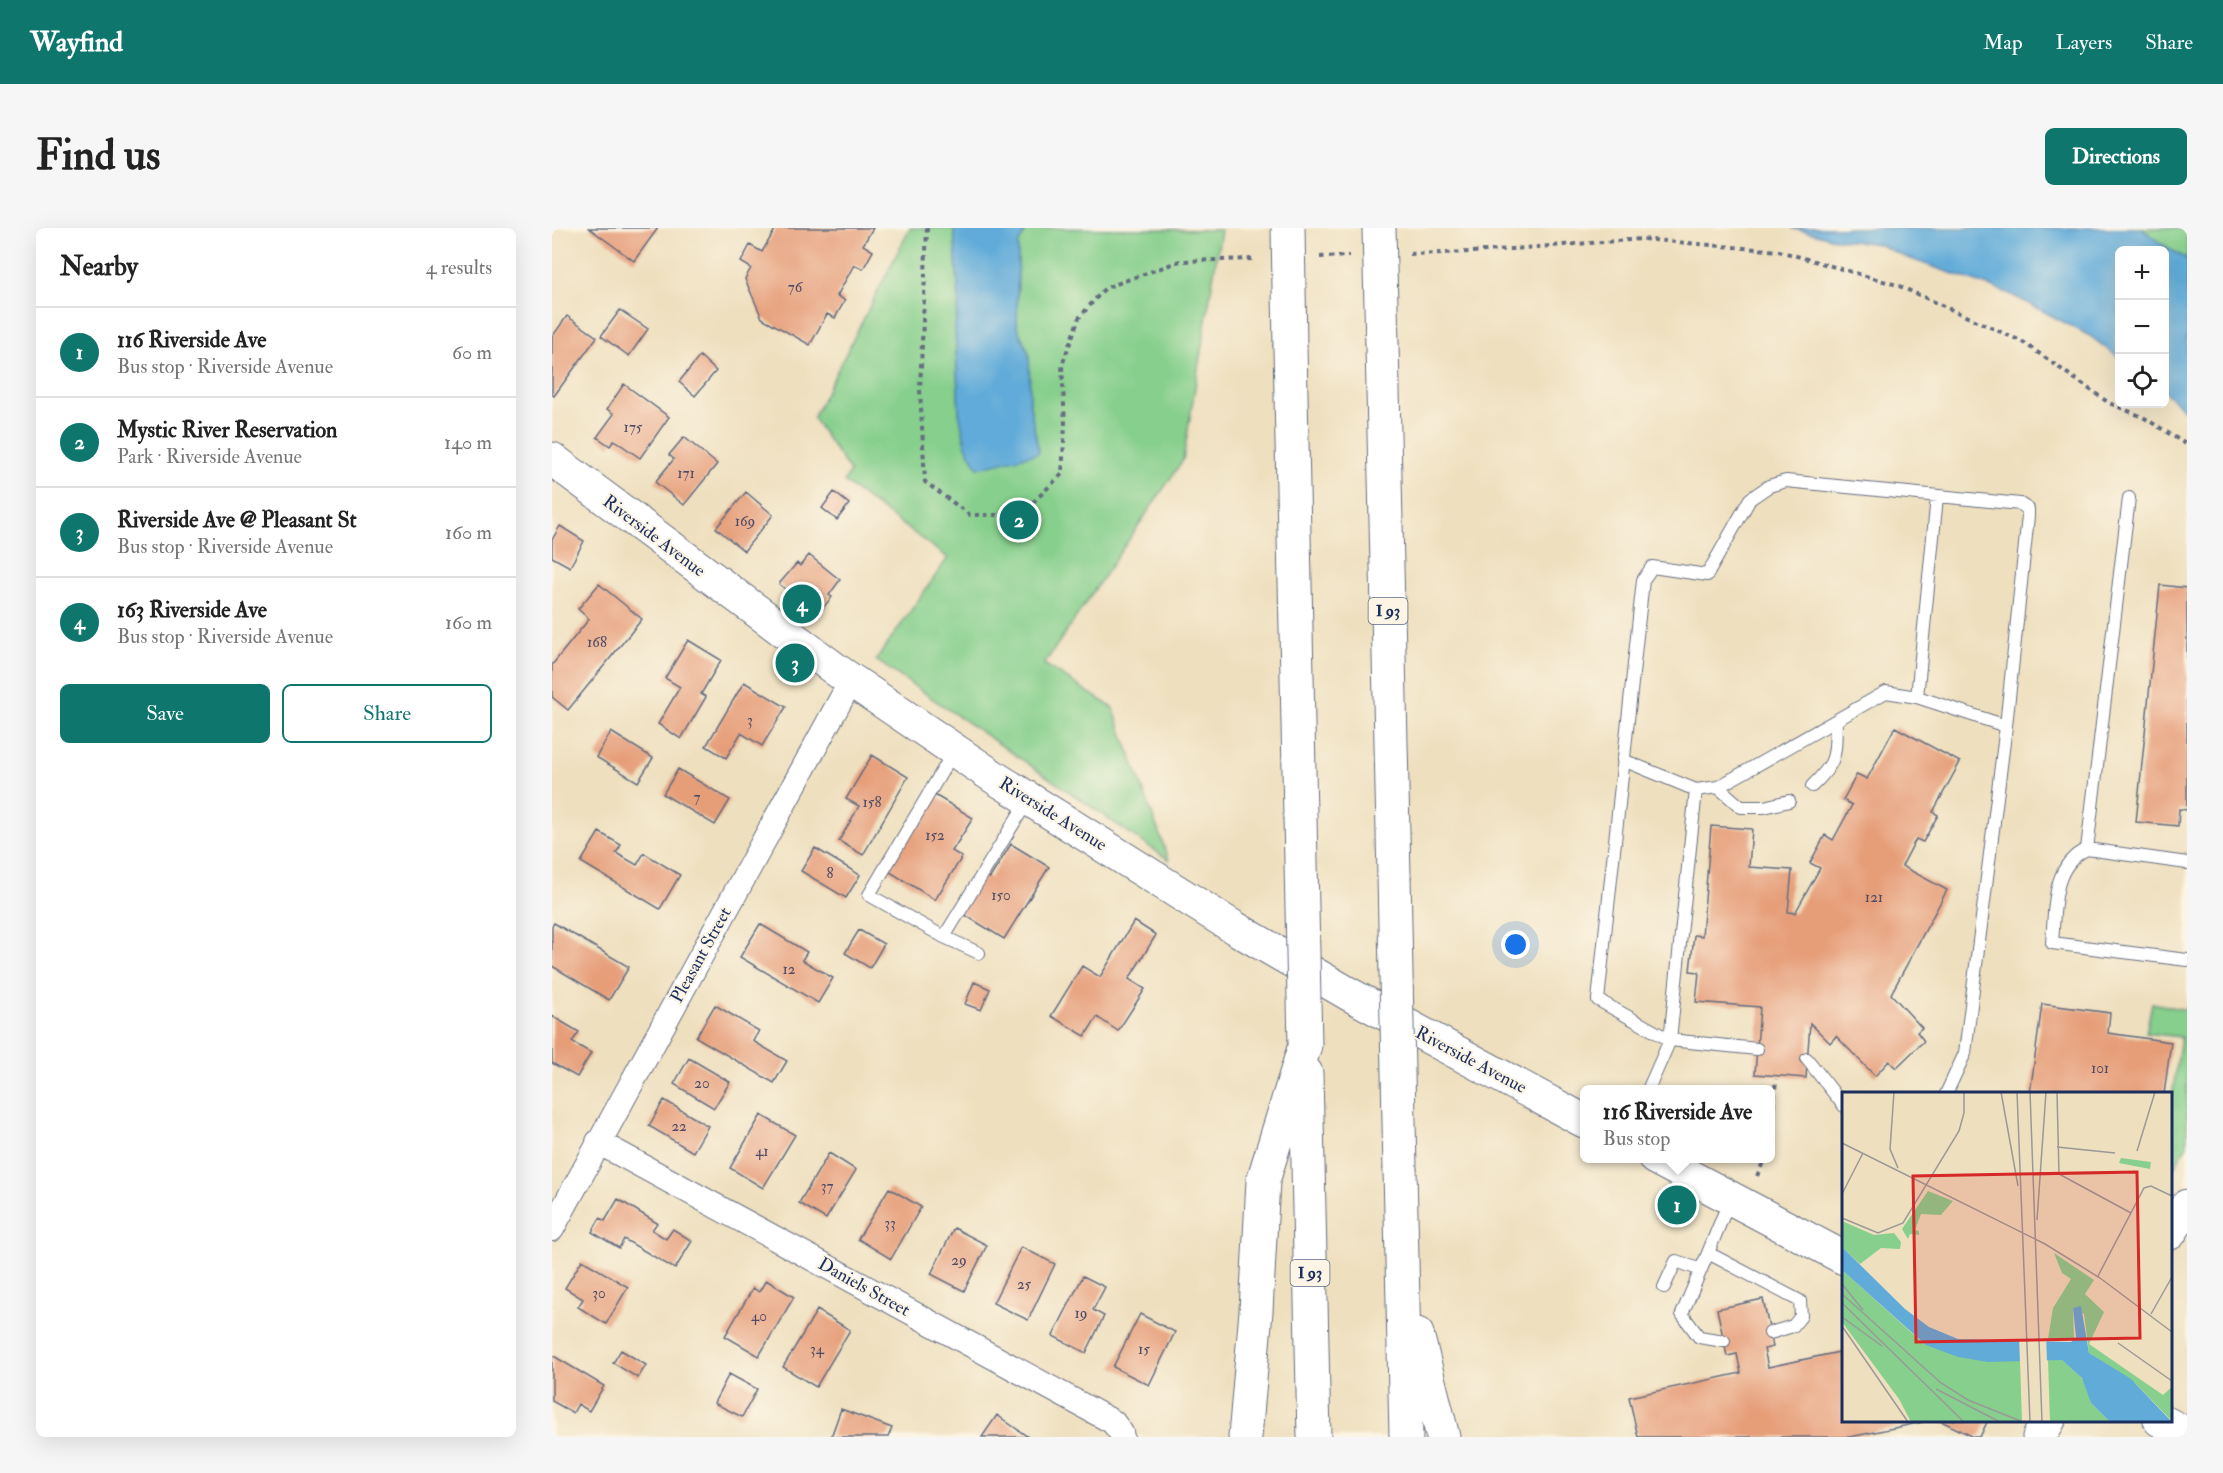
<!DOCTYPE html>
<html lang="en">
<head>
<meta charset="utf-8">
<style>
	body { margin:0; font-family:"IM FELL Double Pica",serif; background:#f6f6f6; color:#222 }
	.controls { position:absolute; right:18px; top:18px; display:grid; overflow:hidden; border-radius:9px; box-shadow:0 6px 24px #0002 }
	.controls button { width:54px; height:54px; display:grid; place-items:center; padding:0; border:0; border-bottom:2px solid #e0e0e0; background:#fff; color:#222; font:30px sans-serif }
	.you { position:absolute; left:964px; top:717px; width:21px; height:21px; margin:-15px; border:4px solid #fff; border-radius:50%; background:#1a73e8; box-shadow:0 0 0 9px #1a73e833 }
	.badge { display:grid; place-items:center; width:39px; height:39px; border-radius:50%; background:#0f766e; color:#fff; font-size:20px; font-weight:700 }
	.pin { position:absolute; translate:-50% -50%; border:3px solid #fff; box-shadow:0 2px 6px #0006 }
	.popup { position:absolute; left:1028px; top:857px; width:195px; height:78px; box-sizing:border-box; display:grid; place-content:center; border-radius:9px; background:#fff; filter:drop-shadow(0 2px 4px #0005); font-size:20px; white-space:nowrap; color:#767676 }
	.popup b { font-size:22px; color:#222 }
	.popup::after { content:''; position:absolute; left:50%; top:100%; margin-left:-12px; border:12px solid transparent; border-top-color:#fff }
	.list { margin:0; padding:0; list-style:none }
	h2 { display:flex; justify-content:space-between; align-items:center; height:78px; margin:0; padding:0 24px; font-size:26px }
	h2 small { font-size:20px; font-weight:400; color:#767676 }
	.list li { display:grid; grid-template-columns:39px 1fr auto; gap:18px; align-items:center; box-sizing:border-box; height:90px; padding:0 24px; border-top:2px solid #e0e0e0 }
	.list b { display:block; font-size:22px; white-space:nowrap }
	.list p { margin:0; font-size:20px; white-space:nowrap; color:#767676 }
	.list em { font-size:20px; font-style:normal; color:#767676 }
	.actions { display:flex; gap:12px; padding:18px 24px }
	.actions a { flex:1; padding:14px 0; border:2px solid #0f766e; border-radius:9px; text-align:center; font-size:21px; color:#0f766e }
	.actions .main { background:#0f766e; color:#fff }
	.icon { flex:none; width:33px; height:33px; fill:none; stroke:currentColor; stroke-width:2; stroke-linecap:round; stroke-linejoin:round }
	.map { position:relative; flex:none; width:1635px; height:1209px; overflow:hidden; border-radius:9px }
	header { display:flex; align-items:center; gap:36px; box-sizing:border-box; height:84px; padding:0 30px; background:#0f766e; color:#fff }
	header strong { font-size:28px }
	nav { display:flex; gap:33px; margin-inline-start:auto; font-size:21px }
	.intro { display:flex; align-items:center; justify-content:space-between; box-sizing:border-box; height:144px; padding:0 36px }
	h1 { margin:0; font-size:42px }
	.button { padding:15px 27px; border-radius:9px; background:#0f766e; color:#fff; font-size:21px; font-weight:700 }
	main { display:flex; gap:36px; padding:0 36px }
	aside { flex:1; background:#fff; border-radius:9px; box-shadow:0 6px 24px #0002 }
	.map>svg:first-child { display:block }
</style>
</head>
<body>
<header>
<strong>Wayfind</strong>
<nav><a>Map</a><a>Layers</a><a>Share</a></nav>
</header>
<div class="intro"><h1>Find us</h1><a class="button">Directions</a></div>
<main>
<aside>
<h2>Nearby<small>4 results</small></h2>
<ul class="list">
<li><span class="badge">1</span><div><b>116 Riverside Ave</b><p>Bus stop · Riverside Avenue</p></div><em>60 m</em></li>
<li><span class="badge">2</span><div><b>Mystic River Reservation</b><p>Park · Riverside Avenue</p></div><em>140 m</em></li>
<li><span class="badge">3</span><div><b>Riverside Ave @ Pleasant St</b><p>Bus stop · Riverside Avenue</p></div><em>160 m</em></li>
<li><span class="badge">4</span><div><b>163 Riverside Ave</b><p>Bus stop · Riverside Avenue</p></div><em>160 m</em></li>
</ul>
<div class="actions"><a class="main">Save</a><a>Share</a></div>
</aside>
<div class="map">
<svg width="1635" height="1209" viewBox="0 0 1635 1209">
	<rect width="100%" height="100%" fill="#fcf5e5"/>
	<filter id="ink" filterUnits="userSpaceOnUse"><feTurbulence type="fractalNoise" baseFrequency=".0167" numOctaves="2"/><feDisplacementMap in="SourceGraphic" scale="12" xChannelSelector="R" yChannelSelector="G"/><feConvolveMatrix kernelMatrix="1 2 1 2 8 2 1 2 1" color-interpolation-filters="sRGB"/></filter>
	<filter id="wash" filterUnits="userSpaceOnUse"><feTurbulence type="fractalNoise" baseFrequency=".008" numOctaves="4" result="noise"/><feDisplacementMap in="SourceGraphic" scale="24" xChannelSelector="R" yChannelSelector="G"/><feGaussianBlur stdDeviation="1.35" result="paint"/><feColorMatrix in="noise" values="0 0 0 0 0 0 0 0 0 0 0 0 0 0 0 0 0 1.4 0 .05"/><feComposite in="paint" operator="in"/></filter>
	<g filter="url(#wash)">
		<rect width="100%" height="100%" fill="#eedfbe"/>
		<!-- green -->
		<path fill="#86cf8c" stroke="#507f75" stroke-width="1.5" d="M358 0H402L407 74 403 99 407 184 483 213 478 178 477 126 465 99 466 17 475 0 669 2 631 232 492 436 561 480 617 632 324 432 396 330 292 254 298 243 261 190Z
			M1590 0H1635V31L1609 16Z
			M1600 775 1635 782V917L1619 945V876L1629 809 1594 805Z"/>
		<!-- water -->
		<path fill="#61abd9" stroke="#3e6d9c" stroke-width="1.5" d="M402 0H475L466 17 465 99 477 126 478 178 487 225 426 240 414 218 407 184 403 99 407 74Z
			M1239 0H1590L1609 16 1635 31V184L1613 164 1612 22H1568L1567 130 1538 108 1456 65 1353 29 1326 16 1284 11Z"/>
		<!-- pier -->
		<path fill="#eedfbe" d="M681 0H773L771 3 729 9 681 6Z"/>
		<g id="blocks">
			<!-- building -->
			<path fill="#e69e79" d="M37 0H106L82 33Z
				M224 0H321L311 17 321 23 311 41 302 37 285 68 293 72 283 90 275 86 258 117 210 90 193 51 199 40 189 34 198 17 210 24Z
				M68 82 96 101 77 128 49 108Z
				M15 88 45 109 2 168 0 166V109Z
				M148 128 164 143 143 168 127 154Z
				M72 156 117 189 88 230 62 212 58 218 45 209 62 186 55 181Z
				M132 209 165 236 132 277 103 254 122 231 117 227Z
				M194 264 221 287 192 323 164 300Z
				M282 264 297 276 285 292 270 280Z
				M8 298 32 313 18 339 0 329V312Z
				M257 327 288 352 277 367 280 369 265 387 227 356 245 335 248 338Z
				M47 356 90 391 16 482 0 469V437L37 391 26 381Z
				M1608 357 1635 360V582L1627 581 1626 598 1584 594Z
				M136 412 169 432 149 466 154 469 129 511 106 496 128 459 113 450Z
				M192 454 234 479 210 518 189 505 174 530 154 518Z
				M1343 499 1408 534 1381 584 1386 587 1371 614 1364 611 1350 638 1395 662 1339 766 1370 800 1365 804 1372 813 1344 840 1337 833 1323 848 1284 808 1278 815 1258 795 1254 850 1203 846 1208 779 1144 774 1147 744 1138 743 1142 707 1150 708 1159 598 1200 601 1197 639 1240 642 1236 684 1243 685 1268 640 1258 635 1273 607 1281 612 1300 577 1291 572 1305 546 1315 551Z
				M59 504 101 530 86 554 44 529Z
				M320 527 356 549 311 627 287 613 307 578 294 571Z
				M126 541 178 572 163 597 111 566Z
				M381 566 421 590 400 623 410 629 383 672 335 642Z
				M47 604 69 617 64 625 85 637 92 625 128 647 108 681 29 634Z
				M459 616 497 639 452 711 408 684 431 646 438 650Z
				M263 620 308 647 294 670 249 643Z
				M582 693 604 707 577 751 593 761 566 803 545 789 533 808 499 788 530 738 548 749Z
				M2 695 77 739 57 772 0 738V698Z
				M208 696 255 724 250 732 281 750 266 775 188 729Z
				M307 702 332 716 318 740 293 725Z
				M422 754 438 761 429 782 413 776Z
				M1490 776 1558 785 1556 805 1619 814 1612 866H1478Z
				M163 777 207 803 201 813 235 833 222 855 144 809Z
				M0 788 27 804 20 814 39 825 25 849 0 835Z
				M137 830 178 854 162 880 122 856Z
				M112 872 156 898 141 924 97 898Z
				M209 887 243 907 211 960 178 940Z
				M277 925 304 942 274 991 247 975Z
				M337 960 369 979 339 1031 306 1011Z
				M66 971 105 995 100 1002 114 1011 121 1001 140 1013 123 1041 72 1011 67 1020 40 1004 48 990 53 993Z
				M402 1000 435 1017 412 1063 379 1046Z
				M469 1019 503 1036 476 1092 441 1075Z
				M30 1032 76 1059 54 1096 26 1079 31 1071 13 1060Z
				M531 1048 553 1059 541 1082 552 1088 534 1125 501 1108Z
				M214 1052 242 1069 207 1128 173 1108 201 1060 207 1064Z
				M1211 1071 1221 1119 1212 1121 1216 1139 1292 1123V1192L1371 1194 1298 1209H1086L1077 1169 1189 1145 1185 1126 1175 1128 1165 1081Z
				M265 1082 298 1102 264 1159 231 1139Z
				M588 1086 623 1104 597 1157 561 1139Z
				M69 1122 94 1137 86 1150 61 1135Z
				M0 1127 52 1158 37 1183 26 1176 21 1185 0 1173Z
				M177 1146 205 1161 190 1189 162 1175Z
				M289 1181 340 1200 336 1209H279Z
				M445 1187 476 1209H430Z
				M1387 1192H1436L1428 1209H1422Z"/>
		</g>
	</g>
	<g filter="url(#ink)">
		<use href="#blocks" fill-opacity="0" stroke="#656d80" stroke-width="1.5"/>
		<g fill="none" stroke-linecap="round" stroke-linejoin="round">
			<defs>
				<path id="service" d="M1365 469 1385 269
					M1071 532 1144 562
					M1260 558C1286 533 1283 527 1284 493
					M1166 559 1189 579H1212L1237 573
					M1535 621 1577 270
					M1635 635 1535 621C1499 637 1503 682 1500 715L1635 732
					M392 709 317 667 402 523
					M427 725 392 709 476 572
					M1205 821 1118 812 1046 772 1091 352 1100 339 1155 347 1198 271 1217 258 1234 253 1468 276 1476 281V288L1454 498 1413 825 1394 866
					M1255 831 1292 878
					M1096 862 1118 812 1144 562 1166 559 1334 464 1365 469 1454 498
					M1178 971 1156 1025 1248 1073 1249 1088 1241 1098 1218 1105
					M1156 1025 1130 1086 1147 1109 1172 1113
					M1112 1059 1124 1033 1149 1042"/>
				<path id="minor" d="M46 914 561 1194 569 1205 570 1209
					M0 1001 299 453"/>
				<path id="secondary" d="M0 231 287 444 445 551 683 700 797 766 1032 893
					M1103 930 1292 1030
					M1618 1005 1635 978
					M1608 1192 1635 1206
					M1487 1209 1497 1192"/>
				<path id="motorway" d="M830 117 842 648
					M738 119 748 589
					M754 845 762 1209
					M848 942 854 1209
					M865 1106 891 1209
					M693 1209 704 1083 711 953 753 817"/>
			</defs>
			<!-- service casing -->
			<use href="#service" stroke="#656d80" stroke-width="14"/>
			<!-- minor casing -->
			<use href="#minor" stroke="#656d80" stroke-width="26"/>
			<!-- secondary casing -->
			<use href="#secondary" stroke="#656d80" stroke-width="35"/>
			<!-- motorway casing -->
			<use href="#motorway" stroke="#656d80" stroke-width="35"/>
			<!-- path -->
			<path stroke="#656d80" stroke-width="4" stroke-dasharray="4.5 4.5" stroke-linecap="butt" d="M375 0 368 161 373 254 418 287H468L510 246 513 197 510 137 527 90 553 60 628 33 704 31
				M858 26 920 24 1090 11 1227 23 1345 57 1471 114 1557 175 1591 189 1635 217
				M768 29 797 28
				M1218 914 1224 851
				M1618 927 1620 928
				M1205 948 1213 930"/>
			<!-- service -->
			<use href="#service" stroke="#fff" stroke-width="12"/>
			<!-- minor -->
			<use href="#minor" stroke="#fff" stroke-width="24"/>
			<!-- secondary -->
			<use href="#secondary" stroke="#fff" stroke-width="33"/>
			<!-- motorway -->
			<use href="#motorway" stroke="#fff" stroke-width="33"/>
			<defs>
				<path id="motorway-bridge" d="M736 0 738 119
					M827 0 830 117
					M748 589 753 817
					M842 648 848 942"/>
			</defs>
			<!-- motorway-bridge casing -->
			<use href="#motorway-bridge" stroke="#656d80" stroke-width="35" stroke-linecap="butt"/>
			<!-- motorway-bridge -->
			<use href="#motorway-bridge" stroke="#fff" stroke-width="33"/>
		</g>
	</g>
	<g text-anchor="middle" dominant-baseline="central" stroke-width="4.5" stroke-linejoin="round" paint-order="stroke">
		<!-- number labels -->
		<g font-size="15" fill="#4e4b65">
			<text x="243" y="59">76</text>
			<text x="81" y="199">175</text>
			<text x="134" y="245">171</text>
			<text x="193" y="293">169</text>
			<text x="45" y="414">168</text>
			<text x="198" y="492">3</text>
			<text x="145" y="569">7</text>
			<text x="320" y="574">158</text>
			<text x="383" y="607">152</text>
			<text x="278" y="645">8</text>
			<text x="449" y="667">150</text>
			<text x="1322" y="669">121</text>
			<text x="237" y="741">12</text>
			<text x="1548" y="840">101</text>
			<text x="150" y="855">20</text>
			<text x="127" y="898">22</text>
			<text x="210" y="923">41</text>
			<text x="275" y="958">37</text>
			<text x="338" y="995">33</text>
			<text x="407" y="1032">29</text>
			<text x="472" y="1056">25</text>
			<text x="47" y="1065">30</text>
			<text x="529" y="1085">19</text>
			<text x="207" y="1088">40</text>
			<text x="265" y="1121">34</text>
			<text x="592" y="1121">15</text>
		</g>
		<!-- shield labels -->
		<g fill="#fcf5e5" stroke="#5e6a86" stroke-width="1.5">
			<rect x="816.5" y="370" width="39" height="26" rx="4.5"/>
			<rect x="738.5" y="1032" width="39" height="26" rx="4.5"/>
		</g>
		<g font-size="16" font-weight="bold" fill="#1b2f5e">
			<text x="836" y="383">I 93</text>
			<text x="758" y="1045">I 93</text>
		</g>
		<!-- street labels -->
		<g font-size="18" fill="#1b2f5e" stroke="#fcf5e5">
			<text transform="translate(102 308) rotate(37)">Riverside Avenue</text>
			<text transform="translate(501 586) rotate(32)">Riverside Avenue</text>
			<text transform="translate(149 727) rotate(-61)">Pleasant Street</text>
			<text transform="translate(919 832) rotate(28)">Riverside Avenue</text>
			<text transform="translate(312 1059) rotate(29)">Daniels Street</text>
		</g>
	</g>
	<!-- overview -->
	<g transform="translate(1290 864)">
		<rect width="330" height="330" fill="#eedfbe"/>
		<path d="M279 66 309 70 308 77 277 71ZM86 99 111 109 99 123 79 122 73 138 77 139V143L68 142 66 147 60 137ZM0 129 32 143 52 141 59 150 58 157 39 156 18 172 0 155ZM212 161 252 188 243 202 262 220 247 252 321 303 330 295V329L294 292 247 261 242 222 231 216 232 248 206 247 211 216 229 187 220 181ZM0 178 81 251 129 267 178 268 180 330H69L57 307 0 230ZM206 267 220 268 237 283 246 294 249 311 268 330H208Z" fill="#86cf8c"/>
		<path d="M0 155 63 217 87 235 116 247 229 250 234 245 231 216 239 214 247 261 289 287 330 330H268L249 311 240 286 220 268 146 270 116 265 84 253 0 178Z" fill="#61abd9"/>
		<path d="M204 244 205 270 178 271 177 245Z" fill="#eedfbe"/>
		<path fill="none" stroke="#9a9998" stroke-width="1.5" d="M52 0 48 57 56 76M159 0 176 94M175 0 188 330M188 0 200 330M215 0 217 82 289 121M0 51 203 152 258 186 330 240M215 55 273 61M295 59 313 0M0 102 21 61M0 126 36 141 61 131 117 39 122 21V0M195 128 204 0M256 184 302 96 309 94 330 104M0 192 21 218M0 202 99 291 126 308 181 330M0 211 122 330M309 222 330 185M0 225 40 254M0 234 66 330M276 251 330 289M94 297 158 330"/>
		<path fill="#d62828" fill-opacity="0.15" stroke="#d62828" stroke-width="3" d="M295 80 298 246 74 250 71 84Z"/>
		<rect width="330" height="330" fill="none" stroke="#1b2f5e" stroke-width="3"/>
	</g>
</svg>
<div class="controls">
<button>+</button>
<button>−</button>
<button><svg class="icon" aria-label="locate" viewBox="0 0 24 24"><circle cx="12" cy="12" r="6"/><path d="M12 2v4M12 18v4M2 12h4M18 12h4"/></svg></button>
</div>
<div class="you"></div>
<div class="pin badge" style="left:1125px;top:977px">1</div>
<div class="popup"><b>116 Riverside Ave</b>Bus stop</div>
<div class="pin badge" style="left:467px;top:292px">2</div>
<div class="pin badge" style="left:243px;top:435px">3</div>
<div class="pin badge" style="left:250px;top:376px">4</div>
</div>
</main>
</body>
</html>
